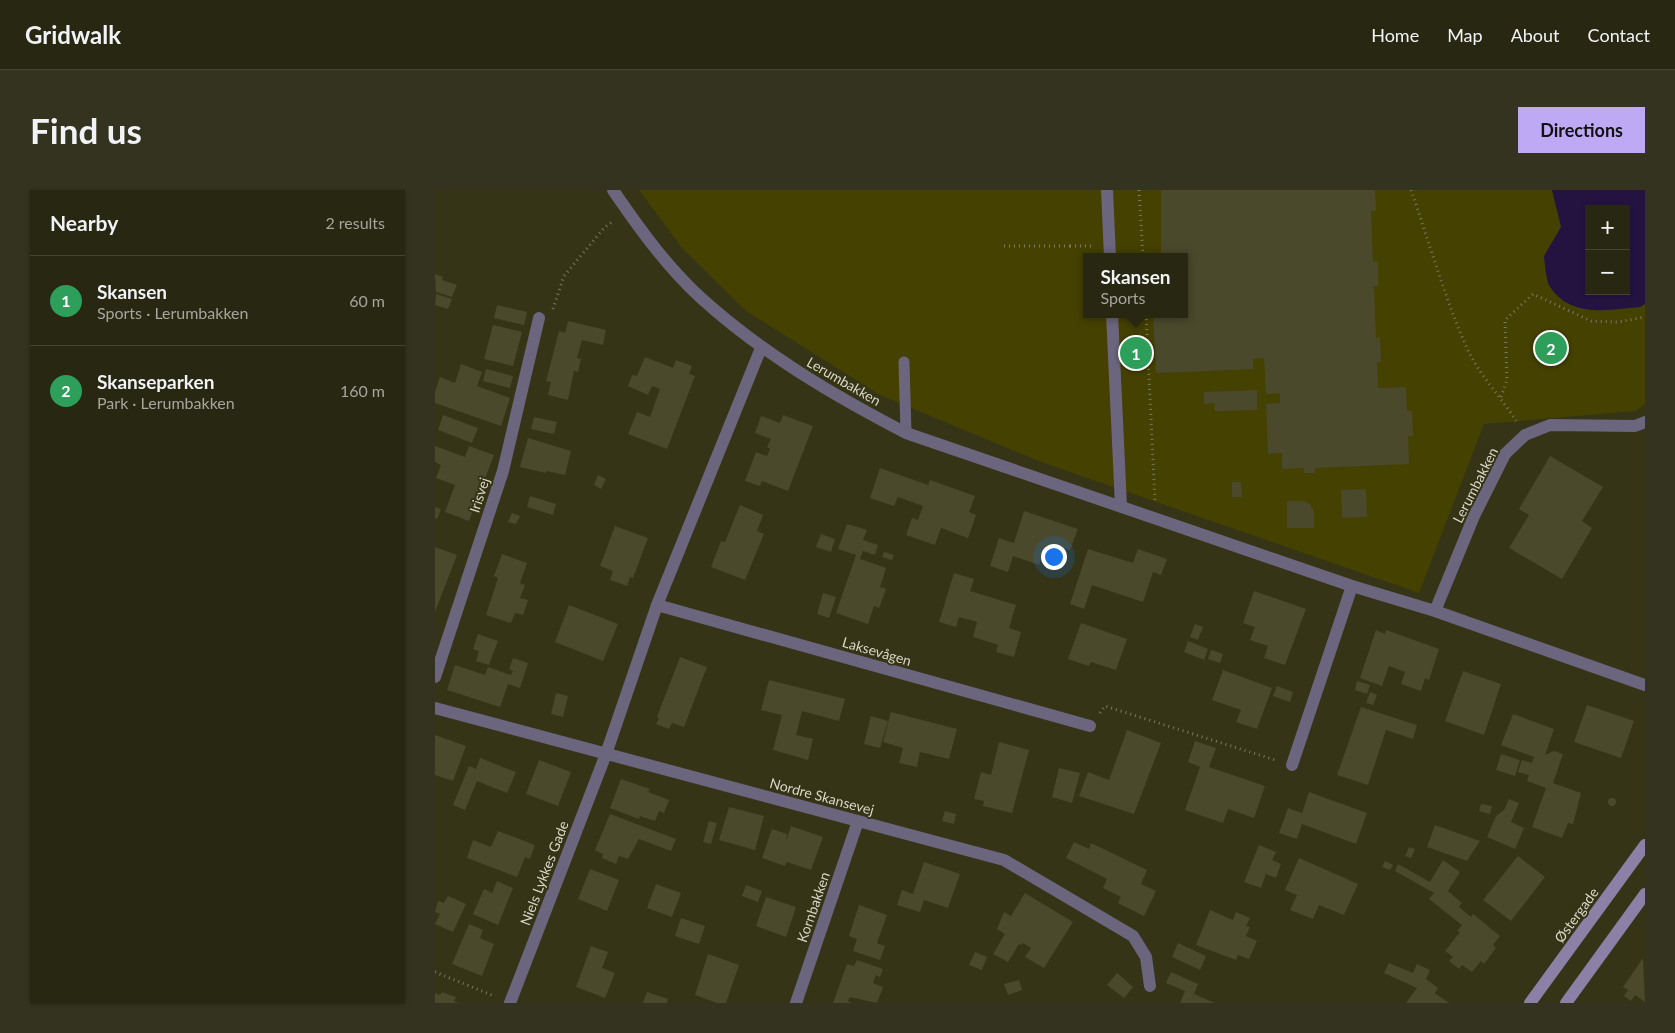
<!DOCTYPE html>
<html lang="en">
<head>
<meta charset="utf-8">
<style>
	body { margin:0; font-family:Lato,sans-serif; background:#34331f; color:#f1f3f6 }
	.controls { position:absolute; right:15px; top:15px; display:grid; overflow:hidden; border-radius:0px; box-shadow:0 1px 4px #0004 }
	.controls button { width:45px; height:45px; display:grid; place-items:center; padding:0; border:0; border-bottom:1px solid #444431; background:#282711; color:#f1f3f6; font:25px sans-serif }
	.you { position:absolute; left:618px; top:366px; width:18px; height:18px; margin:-12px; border:4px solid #fff; border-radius:50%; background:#1a73e8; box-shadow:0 0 0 8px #1a73e833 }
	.badge { display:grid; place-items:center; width:32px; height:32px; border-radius:50%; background:#bea9f5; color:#fff; font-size:16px; font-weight:700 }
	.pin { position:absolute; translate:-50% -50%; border:2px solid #fff; box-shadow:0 1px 5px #0006 }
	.popup { position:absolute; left:648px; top:63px; width:105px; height:65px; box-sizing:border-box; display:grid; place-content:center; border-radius:0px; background:#282711; filter:drop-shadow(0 1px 4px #0005); font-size:16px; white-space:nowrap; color:#a5a59f }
	.popup b { font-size:19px; color:#f1f3f6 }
	.popup::after { content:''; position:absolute; left:50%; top:100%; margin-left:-10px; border:10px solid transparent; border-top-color:#282711 }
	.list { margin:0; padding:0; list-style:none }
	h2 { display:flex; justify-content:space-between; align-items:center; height:65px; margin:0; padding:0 20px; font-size:21px }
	h2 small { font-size:16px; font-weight:400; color:#a5a59f }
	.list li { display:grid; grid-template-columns:32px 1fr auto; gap:15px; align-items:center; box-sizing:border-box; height:90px; padding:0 20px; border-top:1px solid #444431 }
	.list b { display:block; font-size:19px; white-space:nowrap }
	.list p { margin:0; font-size:16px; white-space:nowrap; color:#a5a59f }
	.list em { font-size:16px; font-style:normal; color:#a5a59f }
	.map { position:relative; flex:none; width:1210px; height:813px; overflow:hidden; border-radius:0px }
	header { display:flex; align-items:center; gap:30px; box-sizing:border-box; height:70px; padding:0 25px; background:#282711; border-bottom:1px solid #444431 }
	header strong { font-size:24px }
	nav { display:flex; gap:28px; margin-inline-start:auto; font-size:18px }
	.intro { display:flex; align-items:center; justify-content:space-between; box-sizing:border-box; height:120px; padding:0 30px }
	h1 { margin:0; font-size:35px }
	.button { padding:12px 22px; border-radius:0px; background:#bea9f5; color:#111; font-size:18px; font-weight:700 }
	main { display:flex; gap:30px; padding:0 30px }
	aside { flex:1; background:#282711; border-radius:0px; box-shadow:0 1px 4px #0004 }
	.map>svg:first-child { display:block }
</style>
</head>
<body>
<header>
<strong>Gridwalk</strong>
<nav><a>Home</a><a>Map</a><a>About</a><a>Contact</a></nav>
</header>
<div class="intro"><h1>Find us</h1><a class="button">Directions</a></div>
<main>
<aside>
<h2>Nearby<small>2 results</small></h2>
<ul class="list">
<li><span class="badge" style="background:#2e9e5b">1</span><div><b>Skansen</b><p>Sports · Lerumbakken</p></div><em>60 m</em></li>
<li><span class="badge" style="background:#2e9e5b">2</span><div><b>Skanseparken</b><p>Park · Lerumbakken</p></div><em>160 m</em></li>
</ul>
</aside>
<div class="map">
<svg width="1210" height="813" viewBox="0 0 1210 813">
	<rect width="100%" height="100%" fill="#353417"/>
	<!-- green -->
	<path fill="#454101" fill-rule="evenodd" d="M204 0H1210V214L1201 221 1049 234 984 403 606 272 445 205 311 121 247 58ZM1154 19H1191V101H1154ZM652 67H750V124H652Z"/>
	<!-- water -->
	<path fill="#241341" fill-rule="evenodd" d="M1117 0H1210V114L1205 117C1173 120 1136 128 1115 97 1111 90 1110 75 1109 66L1126 37ZM1154 19H1191V101H1154Z"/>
	<!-- building -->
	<path fill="#4a492c" d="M726 0H940L941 21H936L938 72 943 71V96H939L941 148 945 147 946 172H942L943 198 971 197 972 221H977L978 246H973L974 274 880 278V283H869V278L847 279V263L833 264 831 214 845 213V203L831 204 829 168 818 169V179L721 183 718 124H750V67H726Z
		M0 84 8 87 7 90 22 95 17 107 1 102Z
		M1 104 17 109 13 119 0 115Z
		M62 115 92 122 89 135 59 128Z
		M133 131 171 140 168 155 147 150 142 168 146 169 143 182 139 181 133 210 113 205 116 192 111 191 124 141 130 143Z
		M58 135 87 142 78 176 49 169Z
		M210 167 238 178 241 170 257 176 254 184 260 186 232 259 193 244 202 222 215 227 225 199 217 196 213 205 193 196 197 185 202 186Z
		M26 174 47 182 42 196 75 208 66 236 0 213V202L5 187 20 193Z
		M51 179 78 186 75 198 48 191Z
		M822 200V220L780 221 779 213 769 214V202Z
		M8 225 43 238 37 253 3 240Z
		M348 225 378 236 353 301 327 291 325 296 310 291 321 262 332 266 335 259 332 257 336 249 320 243 326 226 345 233Z
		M99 227 122 232 119 244 96 239Z
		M93 248 136 261 130 285 111 281V283L85 277Z
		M0 256 30 267 34 256 59 265 34 331 10 322 20 295 1 288 6 275 0 272Z
		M1115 266 1168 297 1147 331 1157 338 1127 389 1074 358 1094 325 1084 319Z
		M445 278 493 295 495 290 540 306 534 322 541 325 533 348 506 338 500 355 471 345 477 328 483 330 488 316 463 307 459 316 435 308Z
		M163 285 171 289 166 299 159 295Z
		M797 292H806L807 307H797Z
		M931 299 932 327 907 328 906 300Z
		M95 306 121 314 118 325 92 317Z
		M852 311H868L875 314 879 322V338H852Z
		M305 315 328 325 322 341 329 344 310 390 276 377 286 351 290 352Z
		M0 317 6 319 2 329 0 328Z
		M589 321 643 339 635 360 628 358 626 365 609 360 604 375 578 366 573 382 555 376 564 348 579 353Z
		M77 323 85 326 81 334 73 332Z
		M412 334 432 340 428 350 443 355 440 365 428 361 425 369 451 378 445 397 451 399 444 418 439 416 433 434 401 423 421 365 403 359Z
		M180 336 213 348 198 388 195 387 192 396 175 390 178 381 165 376Z
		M386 344 400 349 396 362 381 357Z
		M0 357 22 365 0 422Z
		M653 359 698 373 703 359 732 369 726 385 718 382 708 412 657 395 649 419 635 414Z
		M449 362 459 365 457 370 447 367Z
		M67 364 92 373 85 393 90 395 85 408 93 410 88 425 80 423 76 433 51 425 63 388 59 386Z
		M519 383 539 389 535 401 581 415 574 438 586 442 579 467 561 462 563 455 538 447 542 432 524 427 521 437 504 432Z
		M819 401 871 419 850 475 829 468 833 456 815 450 820 437 808 433Z
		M388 403 401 407 394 428 382 424Z
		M134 415 183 434 168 471 120 452Z
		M646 433 692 449 681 480 656 472 654 476 633 469Z
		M760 434 768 437 763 450 755 447Z
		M941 440 950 444 951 440 1004 459 994 490 990 488 986 501 966 494 970 482 954 476 947 496 925 488Z
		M43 444 63 451 54 475 41 471 44 461 38 459Z
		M753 451 773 459 769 470 749 462Z
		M776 460 788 464 785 473 773 469Z
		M245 467 272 477 249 537 237 533 234 539 221 534 224 528 222 527Z
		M78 468 93 473 85 498 73 494 65 517 12 500 20 475 50 485 53 477 76 485 78 481 74 479Z
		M788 480 837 498 822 539 801 532 806 520 777 510Z
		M1028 481 1066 494 1049 545 1010 531Z
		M334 490 410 509 404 531 367 521 361 545 378 549 373 570 338 560 347 525 326 520Z
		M922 491 935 495 932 504 920 500Z
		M842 496 858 502 855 512 838 506Z
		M935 502 942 505 938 515 931 513Z
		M121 503 133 506 128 527 116 524Z
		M1152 515 1199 531 1186 568 1139 552Z
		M926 517 982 535 978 549 951 540 933 595 902 585Z
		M456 522 522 539 514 569 485 562 482 577 464 573 468 558 448 552Z
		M1078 524 1119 539 1110 565 1119 561 1128 564 1118 593 1146 603 1138 634 1133 633 1127 648 1097 637 1111 598 1092 591 1094 585 1083 582 1087 570 1097 573 1099 567 1066 555Z
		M436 526 453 531 445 558 429 554Z
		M692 540 726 553 699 624 644 606 653 582 674 590Z
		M0 545 31 556 18 591 0 585Z
		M760 551 781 558 774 577 830 596 819 628 793 619 788 633 750 620 765 577 753 572Z
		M564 552 594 560 577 623 548 616 549 611 539 609 546 582 556 585Z
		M1066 564 1085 570 1080 586 1061 580Z
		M45 568 81 582 72 603 42 591 30 620 18 615 34 576 41 579Z
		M104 570 136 582 123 616 91 604Z
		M624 578 645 583 637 613 617 607Z
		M186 589 215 599 213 602 234 610 229 623 224 621 220 631 205 626 204 629 175 618Z
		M874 602 932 623 921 654 867 634 862 649 844 643 853 618 867 623Z
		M1173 612a4 4 0 1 1 8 0a4 4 0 1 1-8 0Z
		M1074 609 1084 613 1076 632 1089 638 1080 659 1052 647 1061 626 1069 620Z
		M1046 614 1057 616 1055 624 1044 621Z
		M294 617 329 626 320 660 284 650Z
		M510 621 521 624 519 634 507 631Z
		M175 624 241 649 236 661 204 649 193 669 184 666 181 674 167 668 168 664 160 660Z
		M274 631 282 633 276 654 268 652Z
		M1000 635 1045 651 1032 671 992 657Z
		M356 636 388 647 376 680 352 672 350 676 327 668 337 639 352 644 351 652Z
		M63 641 100 655 95 669 90 667 82 687 32 668 38 650 56 657Z
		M639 652 654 659 656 653 712 680 706 694 721 701 709 726 683 713 686 707 668 698 672 689 631 668Z
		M824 655 841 662 837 670 846 674 841 688 831 684 826 698 809 692Z
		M974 657 980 659 976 668 970 666Z
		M1083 666 1110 687 1076 731 1048 710Z
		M864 668 923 694 909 725 884 715 878 729 855 720 862 705 850 700Z
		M1008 670 1025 682 1013 701 1027 713 1024 717 1036 727 1038 724 1065 746 1058 755 1061 758 1049 774 1046 771 1037 782 1027 775 1024 779 1014 771 1018 767 1010 761 1025 742 1022 741 1027 735 994 709 999 703 960 681 963 674 995 692Z
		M950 671 958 675 955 680 947 677Z
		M489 672 525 684 513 718 489 710 485 722 462 715 467 700 478 704Z
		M155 679 184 690 172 721 143 709Z
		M62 691 78 698 63 735 38 724 49 699 57 703Z
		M221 694 246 703 237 727 212 718Z
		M311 695 327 701 323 712 307 706Z
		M590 703 638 732 609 778 590 767 596 758 588 753 586 755 584 754 573 772 558 764 570 744 562 739 569 722 576 726Z
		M13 706 31 714 18 742 0 734 5 724 0 722 3 711 9 713Z
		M331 707 361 717 351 747 321 736Z
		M424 715 452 725 442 753 450 756 445 770 418 761 422 749 414 746Z
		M775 720 798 730 801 722 815 728 811 736 815 737 811 746 822 751 814 769 803 765 801 770 761 755Z
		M246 728 270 736 264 754 240 746Z
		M34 734 48 740 45 748 59 754 47 786 17 774Z
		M743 753 771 766 765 780 737 767Z
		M156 756 173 762 167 778 180 783 170 808 141 797Z
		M540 762 552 767 547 780 534 775Z
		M273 764 304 775 291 813H282L260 805Z
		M1208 768 1210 812 1200 805 1196 811 1189 806 1193 800 1188 797Z
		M422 770 448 779 445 787 441 785 438 793 448 797 442 813 415 807 413 811 417 813H398L412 774 419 776Z
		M954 773 978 783 982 774 995 780 991 789 1003 798 1000 803 1014 813H971L982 798 949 783Z
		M736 782 763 794 759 804 780 813H745L750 801 731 793Z
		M682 783 698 797 689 808 672 795Z
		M584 790 587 800 573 805 569 794Z
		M7 802 21 807 19 811 24 813H0V803L5 805Z
		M212 802 233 809 232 813H208Z"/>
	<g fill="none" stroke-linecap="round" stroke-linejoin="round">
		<!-- path -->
		<path stroke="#7a7962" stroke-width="3" stroke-dasharray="1 4" stroke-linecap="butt" d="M704 0 708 67
			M976 0C994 51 1009 106 1031 156 1043 184 1065 205 1081 231
			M569 56H635
			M635 56H656
			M118 119 129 86 169 38 178 31
			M711 124 720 311
			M1066 207 1072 190 1070 130 1098 104 1156 131 1183 132 1210 127
			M665 523 670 516 840 570
			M0 782 59 806"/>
		<!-- lane -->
		<path stroke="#6b657d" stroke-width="11" d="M469 172 471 243"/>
		<!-- street -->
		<path stroke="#6b657d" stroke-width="12" d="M178 0C204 38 232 77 266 108 328 164 398 205 471 243L917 396 1000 421 1210 495
			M672 0 675 67
			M677 124 686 316
			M222 415 655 536
			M1000 421 1039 326 1070 264 1090 245 1115 235 1200 236 1210 232
			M0 487 68 281 104 128
			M0 518 569 670 698 746 711 767 715 796
			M857 575 917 396
			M75 813 171 564 222 415 326 158
			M361 813 423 631"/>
		<!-- secondary -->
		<path stroke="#8b81a7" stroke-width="12" d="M1095 813 1210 655
			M1131 813 1210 704"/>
	</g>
	<g text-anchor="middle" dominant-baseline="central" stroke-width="4" stroke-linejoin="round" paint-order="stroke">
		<!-- street labels -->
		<g font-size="14" fill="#d9d8c8" stroke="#353417">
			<text transform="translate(409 191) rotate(30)">Lerumbakken</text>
			<text transform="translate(1040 295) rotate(-63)">Lerumbakken</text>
			<text transform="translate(44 305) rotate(-72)">Irisvej</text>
			<text transform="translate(442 461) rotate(16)">Laksevågen</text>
			<text transform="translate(387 606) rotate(15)">Nordre Skansevej</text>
			<text transform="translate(109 683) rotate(-69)">Niels Lykkes Gade</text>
			<text transform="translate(378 717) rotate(-71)">Kornbakken</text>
			<text transform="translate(1141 725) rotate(-54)">Østergade</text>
		</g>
	</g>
</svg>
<div class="controls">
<button>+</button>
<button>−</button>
</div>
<div class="you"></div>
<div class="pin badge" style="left:701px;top:163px;background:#2e9e5b">1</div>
<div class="popup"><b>Skansen</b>Sports</div>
<div class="pin badge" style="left:1116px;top:158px;background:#2e9e5b">2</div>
</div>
</main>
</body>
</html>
